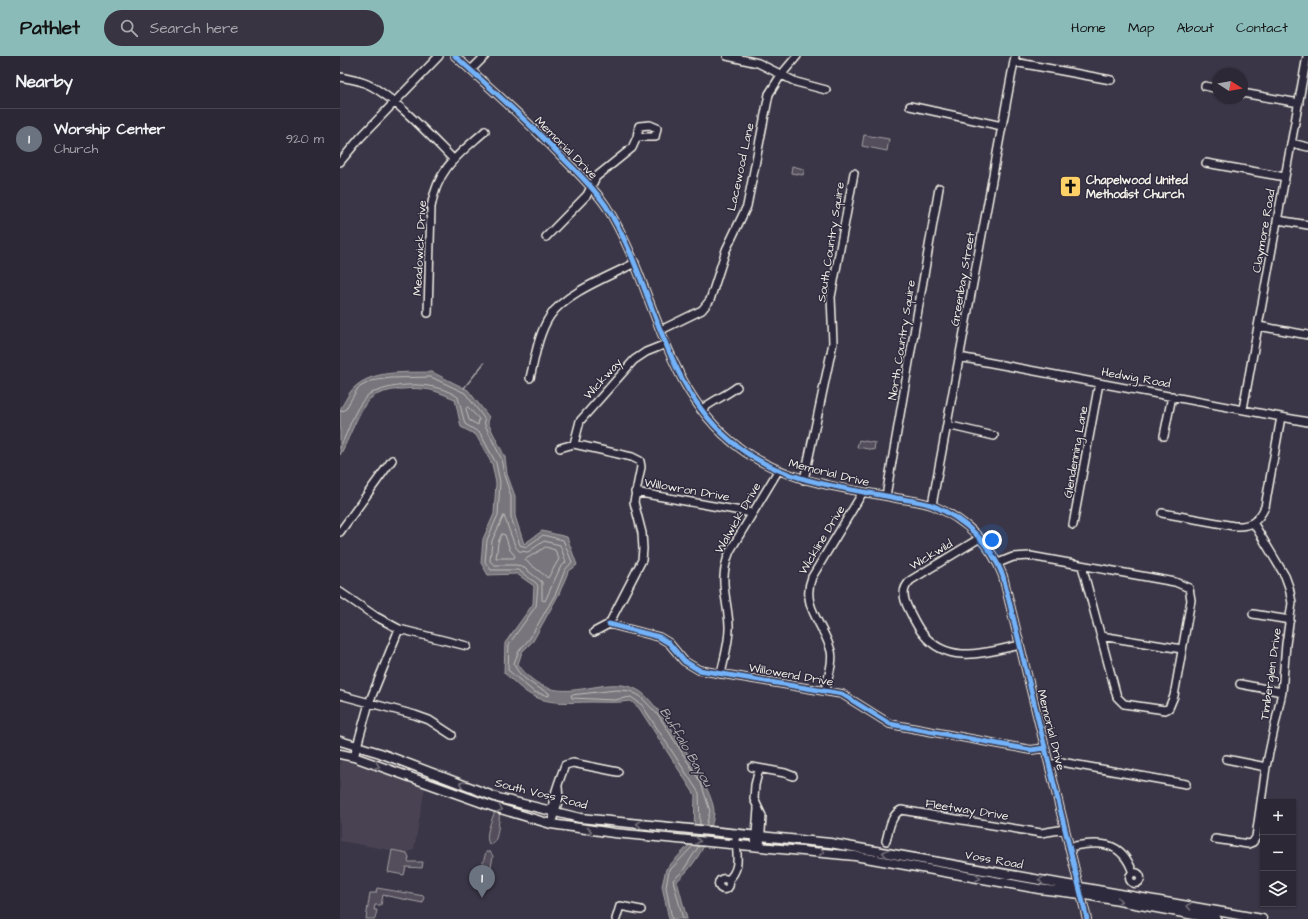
<!DOCTYPE html>
<html lang="en">
<head>
<meta charset="utf-8">
<style>
	body { margin:0; font-family:"Architects Daughter",sans-serif; background:#383441; color:#f1f3f6 }
	.controls { position:absolute; right:12px; bottom:12px; display:grid; overflow:hidden; border-radius:0px; box-shadow:0 1px 3px #0004 }
	.controls button { width:36px; height:36px; display:grid; place-items:center; padding:0; border:0; border-bottom:1px solid #484450; background:#2c2835; color:#f1f3f6; font:20px sans-serif }
	.compass { position:absolute; left:872px; top:12px; width:36px; height:36px; border-radius:50%; background:#2c2835; box-shadow:0 1px 3px #0004; rotate:101deg }
	.you { position:absolute; left:652px; top:484px; width:14px; height:14px; margin:-10px; border:3px solid #fff; border-radius:50%; background:#1a73e8; box-shadow:0 0 0 6px #1a73e833 }
	.badge { display:grid; place-items:center; width:26px; height:26px; border-radius:50%; background:#8bbbb9; color:#fff; font-size:13px; font-weight:700 }
	.pin { position:absolute; translate:-50% -33px; filter:drop-shadow(0 1px 2px #0008) }
	.pin::after { content:''; position:absolute; top:21px; width:14px; height:12px; background:inherit; clip-path:polygon(0 0,100% 0,50% 100%) }
	.list { margin:0; padding:0; list-style:none }
	h2 { display:flex; justify-content:space-between; align-items:center; height:52px; margin:0; padding:0 16px; font-size:17px }
	h2 small { font-size:13px; font-weight:400; color:#a6a6ad }
	.list li { display:grid; grid-template-columns:26px 1fr auto; gap:12px; align-items:center; box-sizing:border-box; height:60px; padding:0 16px; border-top:1px solid #484450 }
	.list b { display:block; font-size:15px; white-space:nowrap }
	.list p { margin:0; font-size:13px; white-space:nowrap; color:#a6a6ad }
	.list em { font-size:13px; font-style:normal; color:#a6a6ad }
	.icon { flex:none; width:22px; height:22px; fill:none; stroke:currentColor; stroke-width:2; stroke-linecap:round; stroke-linejoin:round }
	.map { position:relative; flex:none; width:968px; height:863px; overflow:hidden }
	header { display:flex; align-items:center; gap:24px; box-sizing:border-box; height:56px; padding:0 20px; background:#8bbbb9; color:#111 }
	header strong { font-size:19px }
	nav { display:flex; gap:22px; margin-inline-start:auto; font-size:14px }
	.search { width:280px; height:36px; background:#383441; display:flex; align-items:center; gap:10px; box-sizing:border-box; padding:0 14px; border-radius:22px; color:#a6a6ad; font-size:15px }
	main { display:flex }
	aside { flex:1; background:#2c2835 }
	.map>svg:first-child { display:block }
</style>
</head>
<body>
<header>
<strong>Pathlet</strong>
<div class="search"><svg class="icon" aria-label="search" viewBox="0 0 24 24"><circle cx="10" cy="10" r="6"/><path d="M15 15l6 6"/></svg>Search here</div>
<nav><a>Home</a><a>Map</a><a>About</a><a>Contact</a></nav>
</header>
<main>
<aside>
<h2>Nearby<small></small></h2>
<ul class="list">
<li><span class="badge" style="background:#6b7280">1</span><div><b>Worship Center</b><p>Church</p></div><em>920 m</em></li>
</ul>
</aside>
<div class="map">
<svg width="968" height="863" viewBox="0 0 968 863">
	<rect width="100%" height="100%" fill="#3b3647"/>
	<filter id="ink" filterUnits="userSpaceOnUse"><feTurbulence type="fractalNoise" baseFrequency=".025" numOctaves="2"/><feDisplacementMap in="SourceGraphic" scale="8" xChannelSelector="R" yChannelSelector="G"/><feConvolveMatrix kernelMatrix="1 2 1 2 8 2 1 2 1" color-interpolation-filters="sRGB"/></filter>
	<g filter="url(#ink)">
		<!-- built -->
		<path fill="#484352" d="M0 703 85 731 74 793 67 797 0 785Z"/>
		<!-- green -->
		<path fill="#534e5c" stroke="#a4a0a2" d="M524 79 549 83 547 95 522 90Z
			M452 110 464 113 463 119 451 117Z
			M519 384 535 387 534 394 517 391Z
			M155 755 160 757C158 766 159 781 153 788H149C144 779 152 764 155 755Z
			M52 794 67 797 69 801 68 806H83L82 812 66 811 64 819 48 816Z
			M146 796H150L153 800 151 811 147 814 142 810Z
			M37 832 84 840 83 847 43 839 41 849H35L34 854H37L35 863H26L30 837H36Z"/>
		<!-- water -->
		<path fill="#78747b" stroke="#aaa6a7" d="M92 316 128 334 149 361 148 367 165 401 167 418 175 440V460L184 488 202 475 227 481 237 509 228 516 219 538 193 585 182 596 178 608C217 663 264 611 301 636 319 648 376 736 374 757 371 782 356 809 337 825L347 863H329L322 830 326 813 348 790 354 779 355 739 299 652 291 645C277 647 265 646 251 646 231 646 211 649 193 640 182 635 173 624 164 617L165 587 193 548 194 530 177 518 148 519 141 507 143 483 154 458 156 427 152 408 136 379 121 371 115 343C107 340 99 336 91 334 75 331 44 332 31 342 20 350 8 386 0 399 0 385 0 370 0 356 0 352 4 347 6 343 21 312 63 317 92 316Z"/>
		<g fill="none" stroke-linecap="round" stroke-linejoin="round">
			<!-- shore -->
			<path stroke="#c2bfbc" stroke-width="1" d="M128 351 139 363 138 369 129 364 126 353Z
				M0 355 5 354 18 332 31 325 51 322 91 321 125 337 144 362 145 369 161 402 164 419 171 440V461L180 489 186 491 203 479 223 484 232 506 225 514 216 537 190 582 179 595 174 607C177 621 198 632 209 637V640L194 636 168 614 169 588 196 550 198 530 196 527 178 514H151L145 506 147 484 158 459 160 426 156 407 140 377 125 368 118 341C96 326 61 326 38 335 34 336 29 337 27 340 13 354 9 375 0 391
				M164 460 175 490 179 495 188 496 204 485 220 489 226 506 220 512 205 545 202 544V526L182 510 176 509H154L150 505 152 485Z
				M162 478 165 479 170 494 175 500 174 502H156L158 487Z
				M206 491 215 494 219 503 208 522 185 504Z
				M360 769 359 737 302 649 291 641 274 644 232 642 231 639 276 634 290 635 300 640 319 660 361 727 370 755 366 770
				M332 863 326 831 329 815 353 790
				M343 863 333 824 342 816 359 790"/>
			<!-- stream -->
			<path stroke="#aaa6a7" stroke-width="1.5" d="M124 332 144 307"/>
			<defs>
				<path id="minor" d="M115 0C152 33 189 67 223 102 238 117 254 132 266 150 315 227 321 332 397 390 442 425 497 431 551 441 565 444 582 445 594 450 626 464 651 488 663 520L747 863
					M387 0 418 7 456 26 486 34
					M674 6 771 24
					M131 14 145 0
					M0 21C9 23 18 24 27 28 54 40 92 82 114 104
					M865 30 878 33
					M902 37 959 47
					M570 50 662 70
					M951 87 968 91
					M0 106 20 82 99 0
					M866 107 945 121
					M938 164 968 169
					M206 181 247 139 256 121 292 92 297 81 299 70 310 69 317 72 315 81H297
					M88 257 91 151C98 112 117 100 145 75
					M918 270 968 279
					M321 274 362 254 370 244 386 194 407 150 429 38 441 19 457 0
					M619 301 968 366
					M190 322C195 302 198 278 210 260 225 237 270 220 295 207
					M903 353 967 0
					M361 354C372 345 385 340 397 331
					M607 369 654 380
					M824 380 832 340
					M234 388 240 365 294 304 306 296 326 288
					M220 392 234 388 292 401 300 405 301 411 294 446 302 477 303 493 302 504 269 568 254 576
					M464 424 493 287 491 241 514 117
					M295 436 412 457
					M546 440 599 132
					M592 449 675 0
					M822 457 894 470C910 471 918 466 925 451L941 361
					M733 469 759 327
					M0 476 52 404
					M640 482 571 524C561 533 563 542 569 554 573 562 577 571 583 578 609 610 646 596 680 589
					M658 507 673 501 690 500 835 526 849 532 851 544 834 640 829 652 825 654 784 648 777 641 742 510
					M0 536 35 560 59 573 127 590
					M913 558 950 564
					M269 568 319 581 329 587 344 605 359 614 502 638 550 668 691 694 705 692
					M761 580 842 593
					M381 618C384 603 390 584 389 569 387 539 378 525 390 495L438 415
					M900 628 942 636
					M485 635C487 623 494 607 491 595 484 568 460 550 472 521L523 436
					M0 639 75 659 89 664 112 679
					M14 701 29 647 59 573
					M886 703 926 711
					M710 709 721 706 846 728
					M412 711 445 717 453 720
					M419 713 415 729 414 743 422 760 420 790
					M213 756C210 747 221 720 225 709L233 707 278 716
					M211 768 219 743 218 731
					M875 783 908 788 913 786 916 781 926 711 942 636 946 588 952 547 949 531 945 520 914 468
					M546 785C549 775 550 760 561 754L701 777 725 773
					M415 790 418 753
					M729 791C759 785 782 784 793 817
					M789.5 822a5.5 5.5 0 1 1 11 0a5.5 5.5 0 1 1-11 0Z
					M378.5 828a5.5 5.5 0 1 1 11 0a5.5 5.5 0 1 1-11 0Z
					M388 824C403 811 395 795 396 777
					M276 863 280 850 301 854"/>
				<path id="major" d="M0 685 40 697 158 742 240 762 490 787 922 863
					M0 698 14 701 154 751 211 768 274 777 515 800 699 833 741 838 876 863"/>
			</defs>
			<!-- minor casing -->
			<use href="#minor" stroke="#f4f1e8" stroke-width="10"/>
			<!-- major casing -->
			<use href="#major" stroke="#f4f1e8" stroke-width="11"/>
			<!-- minor -->
			<use href="#minor" stroke="#2f2a3d" stroke-width="7"/>
			<!-- major -->
			<use href="#major" stroke="#2f2a3d" stroke-width="8"/>
			<defs>
				<path id="cycleway" d="M115 0C152 33 189 67 223 102 238 117 254 132 266 150 315 227 321 332 397 390 442 425 497 431 551 441 565 444 582 445 594 450 626 464 651 488 663 520L747 863
					M269 568 319 581 329 587 344 605 359 614 502 638 550 668 691 694 705 692"/>
			</defs>
			<!-- cycleway casing -->
			<use href="#cycleway" stroke="#2f2a3d" stroke-width="8"/>
			<!-- cycleway -->
			<use href="#cycleway" stroke="#73b2f8" stroke-width="5"/>
		</g>
		<!-- one-way arrows -->
		<defs><path id="oneway-chevron" d="M-2-3.5L2.5 0L-2 3.5" fill="none" stroke-width="1.6" stroke-linecap="round" stroke-linejoin="round"/></defs>
		<g stroke="#747079">
			<use href="#oneway-chevron" transform="translate(37 710) rotate(20)"/>
			<use href="#oneway-chevron" transform="translate(122 728) rotate(-159)"/>
			<use href="#oneway-chevron" transform="translate(160 753) rotate(18)"/>
			<use href="#oneway-chevron" transform="translate(299 768) rotate(-175)"/>
			<use href="#oneway-chevron" transform="translate(249 775) rotate(6)"/>
			<use href="#oneway-chevron" transform="translate(358 785) rotate(6)"/>
			<use href="#oneway-chevron" transform="translate(482 796) rotate(7)"/>
			<use href="#oneway-chevron" transform="translate(545 797) rotate(-170)"/>
			<use href="#oneway-chevron" transform="translate(638 822) rotate(10)"/>
			<use href="#oneway-chevron" transform="translate(701 824) rotate(-171)"/>
			<use href="#oneway-chevron" transform="translate(779 845) rotate(11)"/>
			<use href="#oneway-chevron" transform="translate(849 850) rotate(-170)"/>
		</g>
	</g>
	<!-- icons -->
	<defs>
		<symbol id="church-square" viewBox="-11 -11 22 22"><rect x="-9" y="-9" width="18" height="18" rx="4" fill="#ffd166" stroke="#2f2a3d"/><path d="M-1.2-6h2.4v3.5h3.3v2.4h-3.3V6h-2.4V-.1h-3.3v-2.4h3.3Z" fill="#111"/></symbol>
	</defs>
	<g fill-rule="evenodd">
		<use href="#church-square" x="718" y="118" width="25" height="25"/>
	</g>
	<g text-anchor="middle" dominant-baseline="central" stroke-width="3" stroke-linejoin="round" paint-order="stroke">
		<!-- street labels -->
		<g font-size="12" fill="#f4f1e8" stroke="#2f2a3d">
			<text transform="translate(226 92) rotate(45)">Memorial Drive</text>
			<text transform="translate(401 111) rotate(-78)">Lacewood Lane</text>
			<text transform="translate(924 175) rotate(-80)">Claymore Road</text>
			<text transform="translate(491 186) rotate(-81)">South Country Squire</text>
			<text transform="translate(80 192) rotate(-87)">Meadowick Drive</text>
			<text transform="translate(623 223) rotate(-80)">Greenbay Street</text>
			<text transform="translate(562 284) rotate(-81)">North Country Squire</text>
			<text transform="translate(796 322) rotate(10)">Hedwig Road</text>
			<text transform="translate(263 323) rotate(-48)">Wickway</text>
			<text transform="translate(736 396) rotate(-80)">Glendenning Lane</text>
			<text transform="translate(489 417) rotate(14)">Memorial Drive</text>
			<text transform="translate(347 434) rotate(10)">Willowron Drive</text>
			<text transform="translate(398 462) rotate(-60)">Walwick Drive</text>
			<text transform="translate(482 484) rotate(-59)">Wickline Drive</text>
			<text transform="translate(591 499) rotate(-31)">Wickwild</text>
			<text transform="translate(931 618) rotate(-82)">Timberglen Drive</text>
			<text transform="translate(451 619) rotate(10)">Willowend Drive</text>
			<text transform="translate(711 674) rotate(76)">Memorial Drive</text>
			<text transform="translate(201 738) rotate(14)">South Voss Road</text>
			<text transform="translate(627 754) rotate(9)">Fleetway Drive</text>
			<text transform="translate(654 804) rotate(10)">Voss Road</text>
		</g>
		<!-- poi labels -->
		<g font-size="12" font-weight="bold" fill="#f4f1e8" stroke="#2f2a3d" text-anchor="start">
			<text x="746" y="124">Chapelwood United<tspan x="746" dy="14">Methodist Church</tspan></text>
		</g>
		<!-- water labels -->
		<g font-size="13" font-style="italic" fill="#b6b2b2" stroke="#2f2a3d">
			<text transform="translate(346 691) rotate(59)">Buffalo Bayou</text>
		</g>
	</g>
</svg>
<div class="controls">
<button>+</button>
<button>−</button>
<button><svg class="icon" aria-label="layers" viewBox="0 0 24 24"><path d="M12 4l9 5-9 5-9-5zM3 14l9 5 9-5"/></svg></button>
</div>
<svg class="compass" viewBox="-18 -18 36 36"><path d="M0-13l5 13h-10z" fill="#e53935"/><path d="M0 13l5-13h-10z" fill="#a6a6ad"/></svg>
<div class="you"></div>
<div class="pin badge" style="left:142px;top:842px;background:#6b7280">1</div>
</div>
</main>
</body>
</html>
